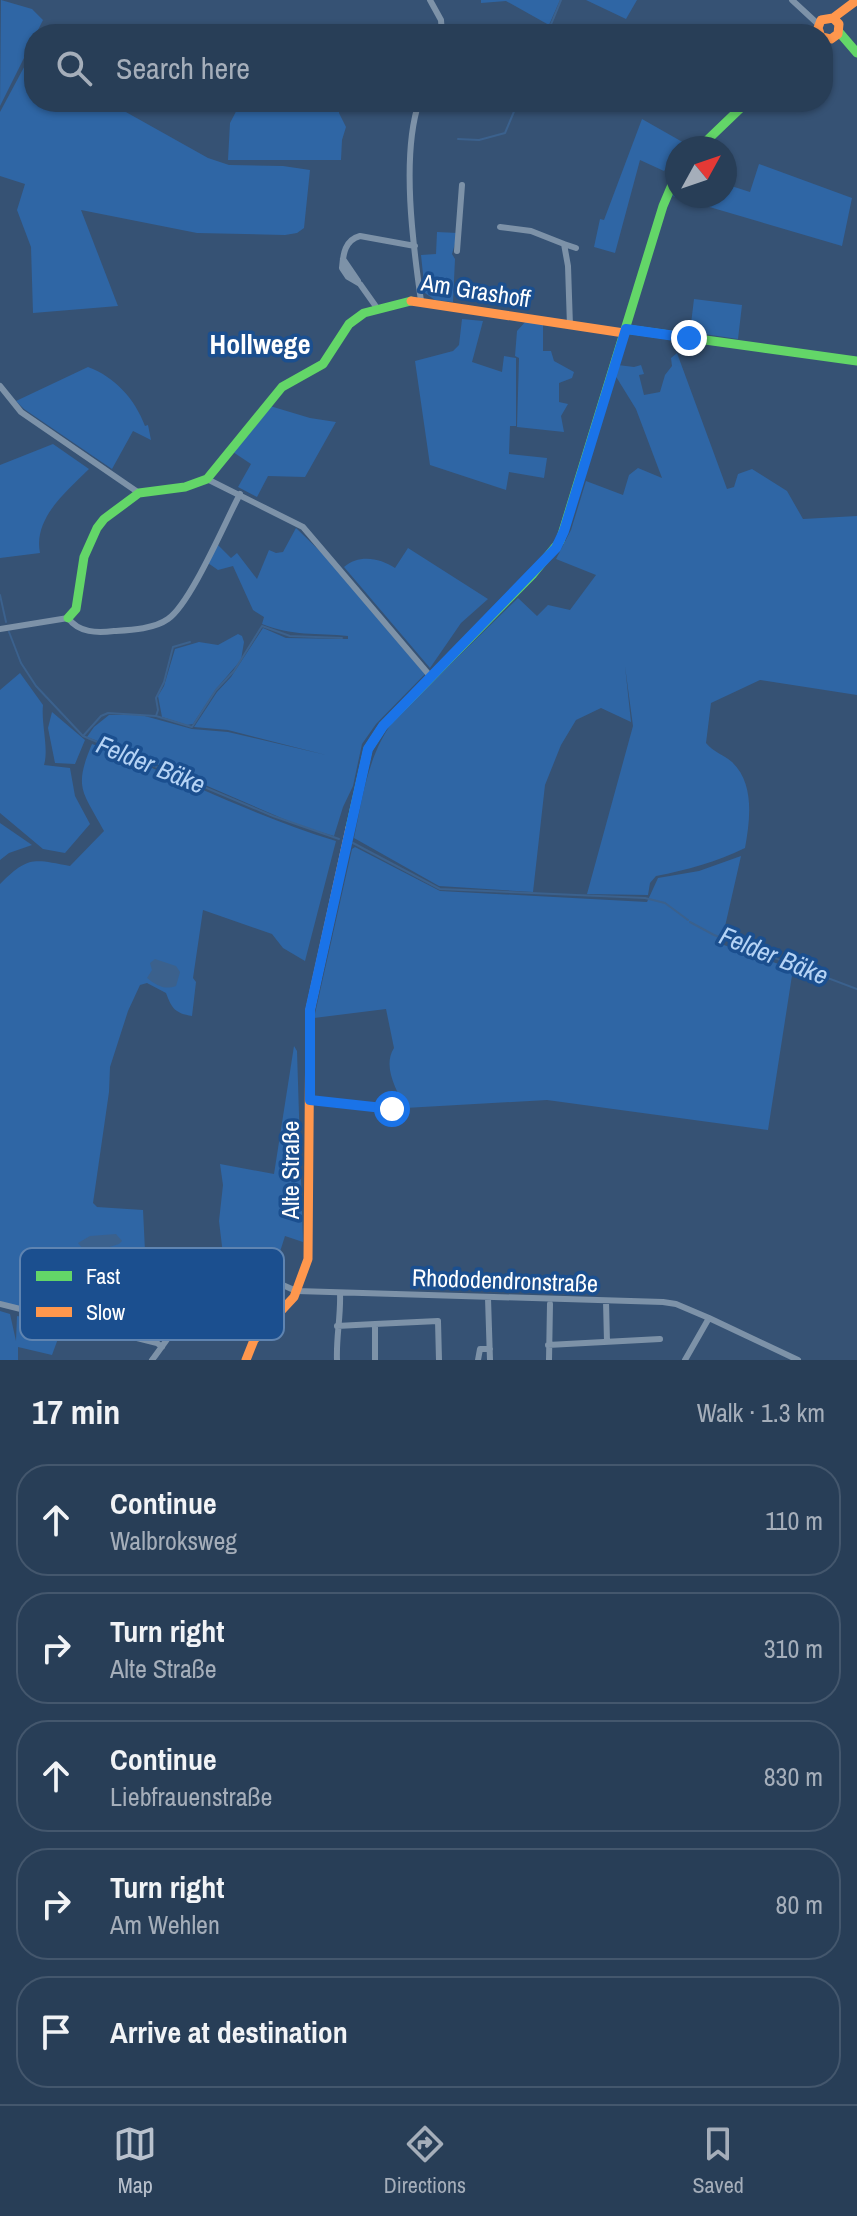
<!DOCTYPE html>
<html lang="en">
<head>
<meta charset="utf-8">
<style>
	body { margin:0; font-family:"Archivo Narrow",sans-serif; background:#30455d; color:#f1f3f6 }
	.compass { position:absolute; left:665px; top:136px; width:72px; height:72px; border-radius:50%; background:#283e57; box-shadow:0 2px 6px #0004; rotate:50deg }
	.stop { position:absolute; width:24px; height:24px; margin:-18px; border:6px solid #1a73e8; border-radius:50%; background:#fff }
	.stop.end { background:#1a73e8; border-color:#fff; box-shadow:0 2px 8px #0008 }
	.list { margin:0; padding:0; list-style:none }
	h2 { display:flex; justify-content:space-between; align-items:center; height:104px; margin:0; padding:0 32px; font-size:34px }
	h2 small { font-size:26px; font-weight:400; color:#a5aeba }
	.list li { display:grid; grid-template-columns:52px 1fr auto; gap:24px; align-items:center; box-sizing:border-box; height:112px; margin:0 16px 16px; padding:0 16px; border:2px solid #44576d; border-radius:32px }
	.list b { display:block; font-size:30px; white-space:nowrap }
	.list p { margin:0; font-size:26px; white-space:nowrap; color:#a5aeba }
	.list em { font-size:26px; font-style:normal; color:#a5aeba }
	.icon { flex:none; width:44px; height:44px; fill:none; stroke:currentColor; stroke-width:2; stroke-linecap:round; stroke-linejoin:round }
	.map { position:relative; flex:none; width:857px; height:1360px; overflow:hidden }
	.search { position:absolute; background:#283e57; box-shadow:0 2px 6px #0004; left:24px; right:24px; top:24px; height:88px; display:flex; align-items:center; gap:20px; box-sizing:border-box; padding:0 28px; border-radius:32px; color:#a5aeba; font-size:30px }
	.sheet { height:744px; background:#283e57 }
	nav { display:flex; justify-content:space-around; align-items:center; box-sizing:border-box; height:112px; border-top:2px solid #44576d; background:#283e57; font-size:22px; color:#a5aeba }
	nav a { display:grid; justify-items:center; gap:4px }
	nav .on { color:#b9c2ce }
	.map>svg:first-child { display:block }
</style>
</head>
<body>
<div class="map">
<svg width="857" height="1360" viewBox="0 0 857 1360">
	<rect width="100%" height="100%" fill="#365274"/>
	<!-- green -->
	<path fill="#2f66a5" d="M1 0 32 9 43 20 0 106Z
		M481 0H560L549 25 506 1 481 3Z
		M586 0H637L626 19Z
		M30 56 34 59V102H108L208 158 229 165 283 166 310 170 304 228 297 233 285 235 197 233 81 210 118 306 33 313 31 247 17 210 25 184 0 176V112Z
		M241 102H340L339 113 346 127 342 140 341 160H228L230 123Z
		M642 119 686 144 677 148V153L664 171 640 160 615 253 594 247 600 219 604 220Z
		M759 164 852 198 842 246 672 196 677 188V196H725V184L750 192Z
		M437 232 458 233 452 254 455 259 453 302 435 300 425 293 421 255 436 254Z
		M694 299 742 305 738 339 690 332Z
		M462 319 483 321 472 362 502 372 504 356 516 358V426H510L509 454 547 458 544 478 509 472 506 490 430 465 415 361 453 351 459 345Z
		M526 321 543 324V351H551L554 361 574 372 572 378 559 383V402L568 404 561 416 564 432 517 427 519 358 515 356 517 331Z
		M677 353 727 489 734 487 738 474 752 469 787 491 803 519 857 516V695L760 680 711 703 706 743C713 752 724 755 732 762 755 784 750 820 745 848 716 862 687 870 656 876L650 883 648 895 587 894 633 726 625 666 631 722 601 708 576 720 561 745 545 785 533 892 439 886 354 838C363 796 368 753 395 719L518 598 537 616 548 605 570 610 596 575 556 559 571 530 586 481 623 495 629 475 638 468 662 478 636 409 615 375 618 365 634 367 641 365 644 374 639 375 644 395 660 392 665 375 672 366 671 358Z
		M88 367C115 377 135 399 145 426L148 425 151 440 133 431 112 469 24 409 16 401Z
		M270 406 310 418 336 422 305 477 268 476 257 497 238 487 251 464 233 452Z
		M53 444 89 469C67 491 33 518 40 553L0 558V465Z
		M296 528 325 556 425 674 376 724 362 744 353 786 343 807 334 836 300 826 147 760 87 737 94 727 109 715H141L192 729 228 732 326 755 228 730 194 727 217 692 231 677 263 628 286 638 348 639V636C318 633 291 636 262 624L264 617 253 610 233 566 218 570 208 563 217 544 231 558 237 553 257 579 269 550 276 553 283 552Z
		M408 548 488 599 461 623 430 668 344 567C359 554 380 558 395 568Z
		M238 634 242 636 244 642 241 660 216 689 193 724 187 725 162 717 158 696 164 686 175 649 199 642 218 645Z
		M20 673 43 705C41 724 49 748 44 765L70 768 75 796 90 824 65 853 43 849 0 813V690Z
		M52 712 85 740 75 764 55 763 48 728Z
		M92 744C174 774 252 816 336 841L305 961 283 948 272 934 203 910 193 978 196 982 192 1016C175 1013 172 1009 166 993L147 983 140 985 128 1011 110 1067 109 1092 93 1203 97 1207 143 1210 145 1251 155 1261 189 1276 199 1259 224 1263 219 1221 223 1185 220 1164 274 1174 294 1046 297 1051 303 1242 285 1236 272 1277C261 1273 245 1267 234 1269 207 1273 179 1318 162 1339L20 1308 0 1301V884C28 856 33 859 70 866L104 831C83 791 73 789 92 744Z
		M0 823 32 845 9 853 0 860Z
		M355 847 440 891 647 902 658 878 699 871 741 856 721 944 793 969 768 1130 547 1100 405 1108C397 1090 382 1067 394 1048L386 1009 314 1018 352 849Z
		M0 1311 10 1314 16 1341 17 1316 63 1325 52 1355 18 1347V1360H0Z"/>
	<!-- water -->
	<path fill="#3b618d" d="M155 959 176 966 180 972 176 986C165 990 157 986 147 978L152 970 150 963Z
		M116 1234 122 1241 119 1244 103 1249H83L78 1243 90 1236Z"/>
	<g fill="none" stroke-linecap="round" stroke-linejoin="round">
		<!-- stream -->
		<path stroke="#3b618d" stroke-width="2" d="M547 34 561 0
			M458 139 479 140 505 133 518 102
			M0 595 6 622
			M9 632 21 663 36 686 83 736 273 816 339 839
			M156 716 192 727 216 690 234 671 262 626 290 636 342 638
			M83 736 101 716 108 713 156 716 158 710 156 698 164 682 173 647 190 642
			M353 843 440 889 645 898 665 903 688 920
			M690 922 714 935 857 989"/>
		<!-- street -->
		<path stroke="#7d92a8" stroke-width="6" d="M430 0 441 20 442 34
			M792 0 819 25
			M419 102C401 156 413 245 421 301
			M500 227 531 231 564 244 568 266 570 326
			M564 244 576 248
			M457 251 462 185
			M343 259 358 281
			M377 308 360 284 348 277 342 268C343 254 345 240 360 236L415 246
			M0 386 21 412 139 493
			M207 479 303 527 431 677
			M0 629 68 618C79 633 97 633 114 631 131 630 154 629 168 619 191 603 225 522 240 494
			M310 1100 392 1109
			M488 1298 490 1360
			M606 1301 607 1342
			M0 1304 157 1343 162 1347
			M337 1326 375 1324
			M548 1345 660 1339
			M152 1360C169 1338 210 1272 238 1271 257 1270 280 1285 297 1291L663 1302 676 1304 709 1318
			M337 1360C336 1337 341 1316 340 1293
			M375 1360V1324L438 1321 439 1360
			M478 1360 480 1349H490
			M549 1360 550 1304
			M685 1360 709 1318 798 1360"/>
		<!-- fast -->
		<path stroke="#63d668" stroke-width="9" d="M839 32 857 53
			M699 148 747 102
			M626 329 857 361
			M68 618 76 609 84 557 97 528 104 519 139 493 185 487 207 479 282 387 323 364 349 324 364 313 411 301
			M350 828 368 749 383 726 533 574 560 541 663 206 677 173"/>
		<!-- slow -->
		<path stroke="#ff974d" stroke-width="9" d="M820 34 818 28 821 20 833 18 857 0
			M823 37 831 39 838 34 839 24 833 18
			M411 301 624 333
			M246 1360 254 1340 294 1297 308 1259 310 1010 350 828"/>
	</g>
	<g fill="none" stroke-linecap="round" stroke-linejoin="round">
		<!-- route -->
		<path stroke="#1a73e8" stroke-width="10" d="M392 1109 310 1100V1010L368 749 383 726 556 548 564 531 626 329 689 338"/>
	</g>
	<g text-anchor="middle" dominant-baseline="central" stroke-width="7" stroke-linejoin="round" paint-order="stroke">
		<!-- street labels -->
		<g font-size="24" fill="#fff" stroke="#1b4f8f">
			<text transform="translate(476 290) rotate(9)">Am Grashoff</text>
			<text transform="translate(290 1170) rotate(-90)">Alte Straße</text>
			<text transform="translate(505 1280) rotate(2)">Rhododendronstraße</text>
		</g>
		<!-- water labels -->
		<g font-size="26" font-style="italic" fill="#b5d3f5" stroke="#1b4f8f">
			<text transform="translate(151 764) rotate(22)">Felder Bäke</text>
			<text transform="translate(774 955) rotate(22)">Felder Bäke</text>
		</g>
		<!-- quarter labels -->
		<g font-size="28" font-weight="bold" fill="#fff" stroke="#1b4f8f">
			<text x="260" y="344">Hollwege</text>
		</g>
	</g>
	<!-- legend -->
	<rect x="20" y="1248" width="264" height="92" rx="12" fill="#1b4f8f" stroke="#5f84b1" stroke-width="2"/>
	<rect x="36" y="1271" width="36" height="10" fill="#63d668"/>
	<rect x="36" y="1307" width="36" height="10" fill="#ff974d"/>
	<g font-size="22" fill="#fff">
		<text x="86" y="1284">Fast</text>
		<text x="86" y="1320">Slow</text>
	</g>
</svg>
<svg class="compass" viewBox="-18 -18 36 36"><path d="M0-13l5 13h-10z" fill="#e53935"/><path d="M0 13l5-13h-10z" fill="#a5aeba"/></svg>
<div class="stop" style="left:392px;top:1109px"></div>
<div class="stop end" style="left:689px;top:338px"></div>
<div class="search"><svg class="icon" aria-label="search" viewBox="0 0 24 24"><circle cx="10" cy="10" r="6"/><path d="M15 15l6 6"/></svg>Search here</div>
</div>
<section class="sheet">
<h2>17 min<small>Walk · 1.3 km</small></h2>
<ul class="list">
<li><svg class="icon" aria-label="ahead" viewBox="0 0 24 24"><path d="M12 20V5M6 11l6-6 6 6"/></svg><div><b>Continue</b><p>Walbroksweg</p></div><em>110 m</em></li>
<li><svg class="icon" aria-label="right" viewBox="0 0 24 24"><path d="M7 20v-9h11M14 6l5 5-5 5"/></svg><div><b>Turn right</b><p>Alte Straße</p></div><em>310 m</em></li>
<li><svg class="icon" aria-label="ahead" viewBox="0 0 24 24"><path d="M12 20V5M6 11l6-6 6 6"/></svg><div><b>Continue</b><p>Liebfrauenstraße</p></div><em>830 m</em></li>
<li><svg class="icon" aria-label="right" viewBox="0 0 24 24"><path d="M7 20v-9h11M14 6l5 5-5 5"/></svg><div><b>Turn right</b><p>Am Wehlen</p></div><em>80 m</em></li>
<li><svg class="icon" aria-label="arrive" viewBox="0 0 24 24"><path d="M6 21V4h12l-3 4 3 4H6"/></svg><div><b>Arrive at destination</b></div></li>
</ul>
</section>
<nav>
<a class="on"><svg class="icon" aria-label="map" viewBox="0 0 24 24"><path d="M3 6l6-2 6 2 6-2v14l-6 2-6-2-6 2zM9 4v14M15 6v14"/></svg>Map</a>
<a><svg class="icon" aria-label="directions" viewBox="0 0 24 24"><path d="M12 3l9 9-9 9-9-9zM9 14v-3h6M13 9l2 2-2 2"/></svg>Directions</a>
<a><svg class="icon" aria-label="saved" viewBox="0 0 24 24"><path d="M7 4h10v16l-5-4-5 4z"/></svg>Saved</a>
</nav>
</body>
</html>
